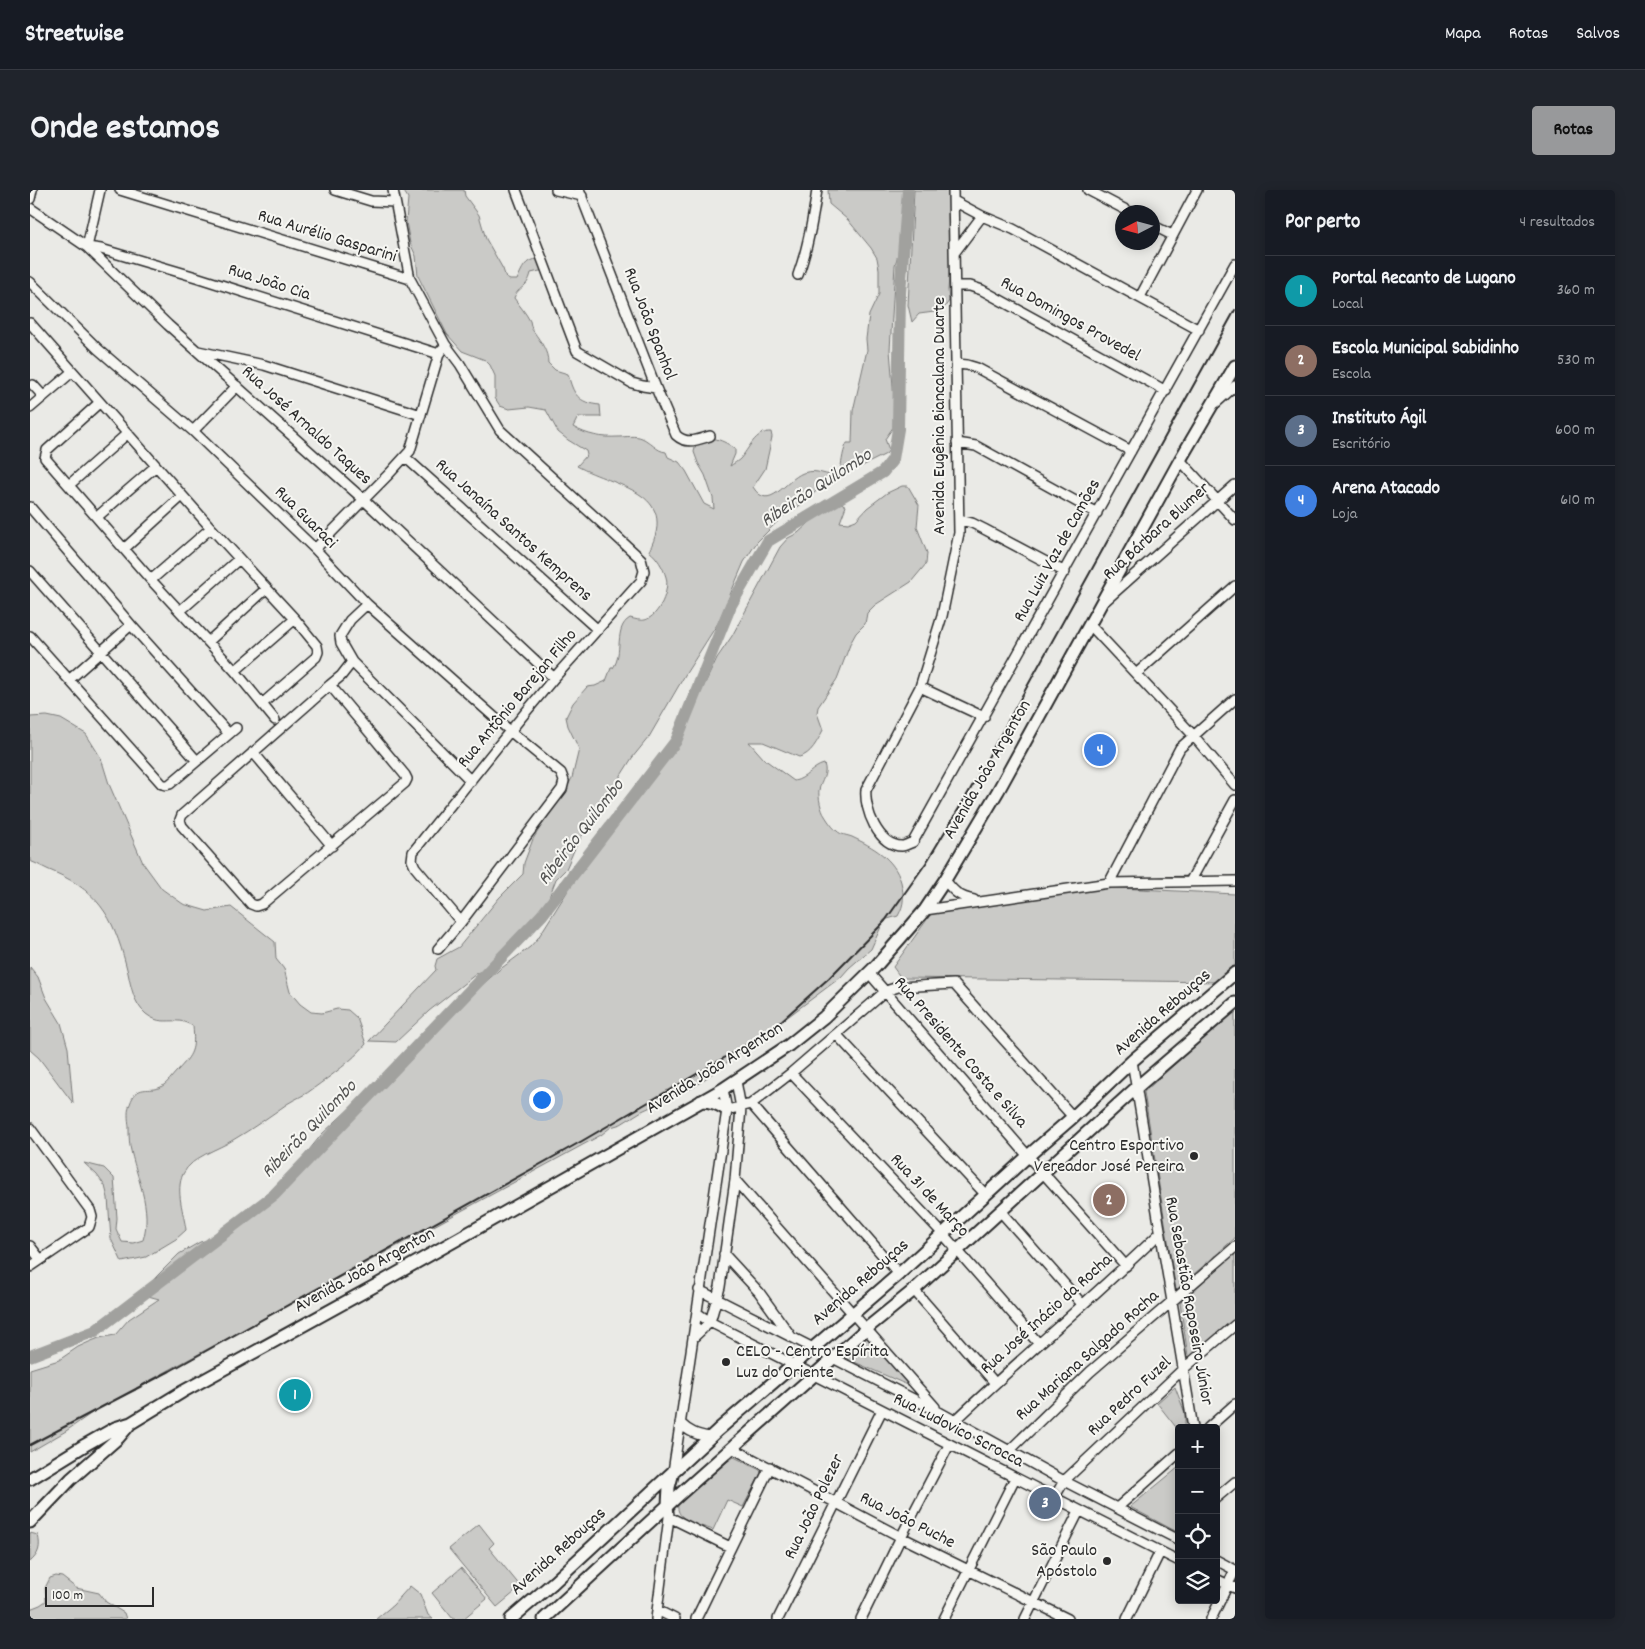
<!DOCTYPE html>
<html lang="pt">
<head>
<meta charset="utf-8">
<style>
	body { margin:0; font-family:Dekko,sans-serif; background:#20242c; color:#f1f3f6 }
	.controls { position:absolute; right:15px; bottom:15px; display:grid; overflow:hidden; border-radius:5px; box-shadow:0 2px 12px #0003 }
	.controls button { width:45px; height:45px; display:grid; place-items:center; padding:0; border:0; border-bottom:1px solid #363941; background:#171b24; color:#f1f3f6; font:25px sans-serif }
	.compass { position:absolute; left:1085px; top:15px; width:45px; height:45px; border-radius:50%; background:#171b24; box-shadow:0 2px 12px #0003; rotate:264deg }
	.scale { position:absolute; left:15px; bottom:12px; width:109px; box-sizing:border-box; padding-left:5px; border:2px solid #2b2b2b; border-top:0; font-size:14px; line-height:18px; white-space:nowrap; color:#2b2b2b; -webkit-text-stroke:4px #f6f6f2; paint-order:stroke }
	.you { position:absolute; left:511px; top:909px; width:18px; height:18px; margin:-12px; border:4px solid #fff; border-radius:50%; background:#1a73e8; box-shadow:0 0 0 8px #1a73e833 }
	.badge { display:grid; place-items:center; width:32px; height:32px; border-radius:50%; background:#98999b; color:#fff; font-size:16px; font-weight:700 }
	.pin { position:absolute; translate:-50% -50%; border:2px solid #fff; box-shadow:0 1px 5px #0006 }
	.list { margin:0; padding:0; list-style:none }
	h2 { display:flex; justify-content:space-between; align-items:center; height:65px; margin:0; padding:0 20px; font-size:21px }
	h2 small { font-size:16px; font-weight:400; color:#9ea1a6 }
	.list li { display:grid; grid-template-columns:32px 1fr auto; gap:15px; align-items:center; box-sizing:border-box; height:70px; padding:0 20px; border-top:1px solid #363941 }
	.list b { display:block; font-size:19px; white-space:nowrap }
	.list p { margin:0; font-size:16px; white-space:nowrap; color:#9ea1a6 }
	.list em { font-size:16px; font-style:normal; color:#9ea1a6 }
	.icon { flex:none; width:28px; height:28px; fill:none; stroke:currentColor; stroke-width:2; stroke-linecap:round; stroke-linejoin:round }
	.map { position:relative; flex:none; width:1205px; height:1429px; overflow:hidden; border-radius:5px }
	header { display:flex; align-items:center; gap:30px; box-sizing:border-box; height:70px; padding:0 25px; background:#171b24; border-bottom:1px solid #363941 }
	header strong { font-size:24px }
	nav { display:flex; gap:28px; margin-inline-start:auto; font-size:18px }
	.intro { display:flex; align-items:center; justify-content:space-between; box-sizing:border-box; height:120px; padding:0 30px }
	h1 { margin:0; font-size:35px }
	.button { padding:12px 22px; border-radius:5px; background:#98999b; color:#111; font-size:18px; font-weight:700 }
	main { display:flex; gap:30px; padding:0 30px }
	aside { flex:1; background:#171b24; border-radius:5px; box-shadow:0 2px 12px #0003 }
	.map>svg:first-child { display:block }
</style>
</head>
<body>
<header>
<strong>Streetwise</strong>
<nav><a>Mapa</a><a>Rotas</a><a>Salvos</a></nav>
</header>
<div class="intro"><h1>Onde estamos</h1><a class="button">Rotas</a></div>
<main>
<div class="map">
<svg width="1205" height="1429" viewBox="0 0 1205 1429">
	<rect width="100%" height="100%" fill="#eaeae6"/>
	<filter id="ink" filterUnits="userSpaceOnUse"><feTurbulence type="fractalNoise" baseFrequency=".02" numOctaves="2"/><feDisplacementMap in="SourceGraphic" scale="10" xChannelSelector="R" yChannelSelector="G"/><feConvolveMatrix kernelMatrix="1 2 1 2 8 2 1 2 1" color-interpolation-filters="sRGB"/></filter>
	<g filter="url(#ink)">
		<!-- green -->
		<path fill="#cacac7" stroke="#7a7a79" d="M373 0H434L435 6 449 25 456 49 473 79 476 88 480 90H487C492 79 495 69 508 69L514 80 501 83C497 100 489 95 484 108 489 115 496 123 500 131 501 135 501 139 504 142 511 152 518 161 518 173L525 180 538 184C543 204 548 213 570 215L571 227H548L543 237C557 245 572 248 588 247 596 247 605 245 612 248 621 252 626 261 636 262L638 267 649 272 656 281 674 314 684 319 683 308 675 285 668 273 664 262 667 250C680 245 694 250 705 259V264L700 276C703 274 708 271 710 269 719 259 725 241 741 242L742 247 735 279 723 297C739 323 755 290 773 283 788 278 796 287 808 285 813 274 811 265 817 253H822L823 221 837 160 836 149 839 125 849 104V79L847 68 841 58 818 30 799 14 798 0H875L878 30 865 75 860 160 866 233 855 249 859 260 856 264 792 296 772 314 752 327 727 352 714 372 688 433 655 485 619 547 602 568 583 598 575 606 545 658 536 679 526 689 515 718 497 743 457 779 446 784 399 821 366 852 339 851 406 780 405 776 407 769 429 757 469 708 493 684 494 673 503 649 515 630 532 607 542 588 549 559 538 536 536 527 543 513 557 497 565 496 576 491 581 478H583C594 463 583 438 600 428 604 429 611 431 615 430 629 426 640 400 636 387 633 377 627 367 619 361 650 301 585 297 547 276L557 265 556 261 538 250 528 242 516 220 499 217 479 219 470 216 465 208V186L460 175 455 170 432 161 417 144 388 86 386 66 380 53 376 32 378 8Z
			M884 0H921V63L918 100 919 111 912 121 889 124 882 132 878 115Z
			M872 296H878L889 315 887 337 897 363 896 374 881 392 845 415 837 423 835 434 826 443 821 452 807 489 788 517 787 523 793 540C788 550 781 565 769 567L733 552H719L734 569 764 591C776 589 782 577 794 574 798 584 791 591 789 600 788 606 791 621 795 626 798 631 803 638 807 641 811 645 817 645 822 647 843 657 864 668 871 692 874 706 875 713 868 726L854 730 841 759 819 778 811 787 664 897 612 921 591 934 581 937 571 945 106 1198V1200L69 1218 36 1241 0 1262V1179L29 1170 48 1157 59 1152 69 1148 85 1145 99 1129 129 1109 118 1106 116 1100 119 1094 149 1064 170 1052 189 1047 210 1033 254 991 292 944 334 905 380 856 395 845 469 780 500 757 508 748 537 702 541 690 563 662 605 599 621 582 655 536 687 468 702 446 750 357 758 348 768 343 807 307V310L816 316 810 332 818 333 826 330 837 318 857 303Z
			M17 526 31 529 56 544 71 568 79 594 113 673 132 699 153 714 177 721 201 717 245 752 246 769 254 779 260 802 270 814 281 822 292 823 307 819 318 820 327 828 336 854C322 871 302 885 284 898 276 905 266 908 257 914 240 926 222 939 203 950 188 960 162 966 153 984 145 1001 154 1023 156 1040L146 1049 116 1067 92 1072 81 1049 78 1008 75 996 67 985 54 973 74 978 84 988 87 1028 86 1039 92 1052 103 1053 113 1050C123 1018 106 987 100 956 99 949 99 943 99 936 98 929 97 920 100 914 107 893 118 903 131 897 138 893 142 886 147 881 163 864 165 860 163 836 159 834 153 831 149 831 135 830 129 834 116 824 104 814 101 797 98 783 86 734 73 703 24 682 16 679 8 674 0 671V527Z
			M1069 697 1205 704V781L1193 792 871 788 863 777 901 724Z
			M0 777 8 787 16 808 31 833 38 858 43 913 9 868 0 860Z
			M1205 820V1048L1146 1100 1114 902Z
			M1205 1062V1130L1159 1172 1150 1113Z
			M838 1145 887 1199 822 1171 817 1163Z
			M1145 1197 1155 1223V1238H1149V1241L1127 1213Z
			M704 1267 730 1280 731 1283 713 1317 697 1310 683 1340C670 1335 645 1331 648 1314L698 1271Z
			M1149 1277V1343L1100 1317Z
			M449 1334 464 1353 459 1358 491 1397 467 1417 419 1359Z
			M0 1343 8 1345C11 1357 9 1364 0 1372Z
			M431 1378 457 1409 433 1429H423L402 1403Z
			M26 1386 32 1387 46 1398 69 1403 76 1412 94 1423 96 1429H0V1419L10 1415 16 1411 15 1398 20 1388Z
			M380 1396 390 1404 398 1425 403 1429H346L363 1415Z"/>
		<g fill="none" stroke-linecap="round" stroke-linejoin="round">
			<!-- river -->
			<path stroke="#a1a19e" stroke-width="12" d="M0 1166 65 1141 244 1005 512 725 646 551 701 415 738 351 853 282 863 269 868 239 870 103 878 0"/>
			<defs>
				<path id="minor" d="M70 0 57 57 71 59 166 87 409 164
					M90 0 380 89
					M305 0 341 11 365 12
					M363 0 380 89 415 154 430 174 470 240 611 369 614 381 611 391 524 488 476 546 383 662 382 670 385 677 431 732
					M486 0 547 161 602 193 613 196 626 198
					M526 0 552 6
					M549 0 626 198 646 245C657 255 667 250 680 246
					M923 0 929 343 912 426 890 497 836 600C834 619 848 656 872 656 875 656 880 653 883 652L1205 74
					M1058 0 1100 22
					M0 9 2 0
					M924 11 952 26 983 39 1169 140
					M0 18 57 57 138 135 333 309 524 488
					M1122 35 1142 45
					M925 62 952 26
					M768 85C778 58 783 29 787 0
					M0 92 68 159 163 241 285 359 337 414 480 541 531 583 534 591 532 599 431 732 408 759
					M926 96H940L952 100 1136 201
					M1110 107 1167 0
					M0 133 181 338 265 429 287 456 288 462 286 467 232 514
					M168 161 234 175 391 225
					M926 174 937 175 947 178 1101 261
					M3 195 13 206
					M69 213 17 260 15 268 121 390 205 481 245 530
					M1186 213 1205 196
					M0 218 42 182
					M163 241 207 196
					M927 253 946 256 1067 323
					M375 267 568 440
					M1150 270 1205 330
					M39 295 98 243
					M0 317 101 435 199 544
					M67 327 126 276
					M930 330 942 333 954 339 1035 382
					M94 359 152 306
					M285 359 359 284 380 261 409 164 412 159
					M0 381 167 571
					M121 390 181 338
					M1075 411 1205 295
					M337 414 320 430 310 446 311 453 322 472 441 591
					M150 421 209 369
					M1060 435 1163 545 1205 595
					M0 446 132 594 136 595 140 594 206 538
					M178 452 236 399
					M205 481 265 429
					M1106 484 1205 396
					M39 490 101 435
					M300 495 375 585 377 589 375 593 232 714 226 716 221 714 152 636 150 630 152 625 300 495 311 486 322 472
					M890 497 954 527
					M223 562 302 656
					M915 690C923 701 929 707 944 710
					M1161 690 1205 610
					M1079 693 1150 558 1205 509
					M895 720 1079 693 1205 691
					M839 783 998 966 1096 1076
					M806 844 956 1005
					M1102 871 1163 1238
					M761 883 913 1044 1009 1154
					M721 914 869 1084
					M697 920 721 914 761 883 856 801 868 797 924 794 1043 927
					M0 938 60 1020 62 1027 59 1037 0 1077
					M705 990 905 1217
					M971 1022 1052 1114
					M0 1056 10 1069
					M694 1064 729 1102 760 1145
					M669 1100 909 1222 1034 1291 1149 1350
					M884 1100 965 1193
					M667 1123 680 1132 1149 1371
					M663 1148 680 1132 690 1097 705 990 711 918 706 891
					M925 1231C992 1167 1063 1108 1130 1043
					M650 1233C659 1242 667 1245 680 1247
					M1178 1238 1205 1214
					M702 1258 871 1347 1038 1429
					M980 1260 1060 1182 1205 1057
					M643 1282 697 920 693 899
					M1024 1308 1034 1291 1152 1180 1205 1135
					M1186 1308 1205 1292
					M1087 1318 1149 1263
					M639 1327 700 1357
					M1186 1370 1205 1380
					M1186 1389 1205 1398
					M627 1420 645 1429
					M626 1429 639 1327 638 1315
					M666 1429 740 1277
					M748 1429 852 1220
					M831 1429 871 1347 919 1255
					M914 1429 985 1288
					M995 1429 1049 1321
					M1097 1429 1130 1362
					M1181 1429 1205 1380"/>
				<path id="major" d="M671 911C682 911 688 914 697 920
					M0 1289 55 1255 85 1238 101 1233 152 1202 350 1093 693 899 759 855 794 827 846 776 895 720 915 690 968 601 1150 270 1205 176
					M638 1315 639 1297 643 1282
					M0 1332 41 1289 89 1247 100 1234
					M481 1429 524 1392 688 1240 869 1084 998 966 1043 927 1102 871 1205 783
					M514 1429 649 1305 836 1139 884 1100 1106 898 1205 813"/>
			</defs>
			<!-- minor casing -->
			<use href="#minor" stroke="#2b2b2b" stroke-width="12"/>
			<!-- major casing -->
			<use href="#major" stroke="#2b2b2b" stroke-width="15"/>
			<!-- minor -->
			<use href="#minor" stroke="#f6f6f2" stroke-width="9"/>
			<!-- major -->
			<use href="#major" stroke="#f6f6f2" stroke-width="11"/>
			<!-- rail -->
			<path stroke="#2b2b2b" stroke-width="2" d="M0 1255 140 1181 552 951 740 841 799 788 855 731 896 673 940 600 1205 120"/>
		</g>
	</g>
	<!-- markers -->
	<g fill="#2b2b2b" stroke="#f6f6f2" stroke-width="2">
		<circle cx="1164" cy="966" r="5"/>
		<circle cx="696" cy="1172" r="5"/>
		<circle cx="1077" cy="1371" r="5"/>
	</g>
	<g text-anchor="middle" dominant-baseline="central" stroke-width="4" stroke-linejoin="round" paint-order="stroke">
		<!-- street labels -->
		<g font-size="18" fill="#2b2b2b" stroke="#f6f6f2">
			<text transform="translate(297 47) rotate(17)">Rua Aurélio Gasparini</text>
			<text transform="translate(239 93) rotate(18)">Rua João Cia</text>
			<text transform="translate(1040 130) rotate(29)">Rua Domingos Provedel</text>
			<text transform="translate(619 134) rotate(69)">Rua João Spanhol</text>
			<text transform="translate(910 226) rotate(-90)">Avenida Eugênia Biancalana Duarte</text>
			<text transform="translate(276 236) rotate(42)">Rua José Arnaldo Taques</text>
			<text transform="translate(275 328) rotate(45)">Rua Guaraci</text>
			<text transform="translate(483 341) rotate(42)">Rua Janaína Santos Kemprens</text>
			<text transform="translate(1127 342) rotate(-42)">Rua Bárbara Blumer</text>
			<text transform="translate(1028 361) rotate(-61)">Rua Luiz Vaz de Camões</text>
			<text transform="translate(488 509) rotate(-50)">Rua Antônio Barejan Filho</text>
			<text transform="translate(958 580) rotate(-60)">Avenida João Argenton</text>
			<text transform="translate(1133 823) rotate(-41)">Avenida Rebouças</text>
			<text transform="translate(930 863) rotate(49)">Rua Presidente Costa e Silva</text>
			<text transform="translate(685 879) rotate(-32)">Avenida João Argenton</text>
			<text transform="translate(899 1006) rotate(47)">Rua 31 de Março</text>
			<text transform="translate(335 1081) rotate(-29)">Avenida João Argenton</text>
			<text transform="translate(831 1093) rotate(-41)">Avenida Rebouças</text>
			<text transform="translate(1158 1111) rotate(80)">Rua Sebastião Raposeiro Júnior</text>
			<text transform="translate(1017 1125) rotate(-42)">Rua José Inácio da Rocha</text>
			<text transform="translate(1058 1166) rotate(-42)">Rua Mariana Salgado Rocha</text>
			<text transform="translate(1100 1207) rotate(-43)">Rua Pedro Fuzel</text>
			<text transform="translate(928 1241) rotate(27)">Rua Ludovico Scrocca</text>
			<text transform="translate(785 1317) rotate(-64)">Rua João Polezer</text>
			<text transform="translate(877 1331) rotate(27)">Rua João Puche</text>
			<text transform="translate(529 1362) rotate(-42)">Avenida Rebouças</text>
		</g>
		<!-- poi labels -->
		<g font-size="18" fill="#2b2b2b" stroke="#f6f6f2" text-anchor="end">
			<text x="1154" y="956">Centro Esportivo<tspan x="1154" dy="21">Vereador José Pereira</tspan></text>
			<text x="706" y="1162" text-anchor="start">CELO - Centro Espírita<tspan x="706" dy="21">Luz do Oriente</tspan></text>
			<text x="1067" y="1361">São Paulo<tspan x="1067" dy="21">Apóstolo</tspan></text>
		</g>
		<!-- water labels -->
		<g font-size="19" font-style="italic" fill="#545453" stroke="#f6f6f2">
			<text transform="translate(787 299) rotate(-33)">Ribeirão Quilombo</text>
			<text transform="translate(552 643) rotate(-52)">Ribeirão Quilombo</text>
			<text transform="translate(280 940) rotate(-46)">Ribeirão Quilombo</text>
		</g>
	</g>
</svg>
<div class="controls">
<button>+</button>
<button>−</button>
<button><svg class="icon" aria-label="locate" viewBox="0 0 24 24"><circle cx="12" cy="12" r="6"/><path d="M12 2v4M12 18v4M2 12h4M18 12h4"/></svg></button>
<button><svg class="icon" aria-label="layers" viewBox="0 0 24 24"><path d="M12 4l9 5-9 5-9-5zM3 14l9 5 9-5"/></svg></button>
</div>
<svg class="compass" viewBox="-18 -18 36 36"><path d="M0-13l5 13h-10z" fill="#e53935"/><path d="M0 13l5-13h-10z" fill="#9ea1a6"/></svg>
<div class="scale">100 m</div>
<div class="you"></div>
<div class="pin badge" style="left:265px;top:1205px;background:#0f9aa8">1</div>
<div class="pin badge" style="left:1079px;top:1010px;background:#8d6e63">2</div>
<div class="pin badge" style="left:1015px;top:1313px;background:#5c6f8a">3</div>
<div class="pin badge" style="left:1070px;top:560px;background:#3f7fe0">4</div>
</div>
<aside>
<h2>Por perto<small>4 resultados</small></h2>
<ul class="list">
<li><span class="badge" style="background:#0f9aa8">1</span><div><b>Portal Recanto de Lugano</b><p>Local</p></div><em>360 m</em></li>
<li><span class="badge" style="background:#8d6e63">2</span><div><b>Escola Municipal Sabidinho</b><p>Escola</p></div><em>530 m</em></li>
<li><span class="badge" style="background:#5c6f8a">3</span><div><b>Instituto Ágil</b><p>Escritório</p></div><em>600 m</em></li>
<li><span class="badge" style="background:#3f7fe0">4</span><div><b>Arena Atacado</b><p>Loja</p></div><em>610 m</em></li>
</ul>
</aside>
</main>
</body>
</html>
